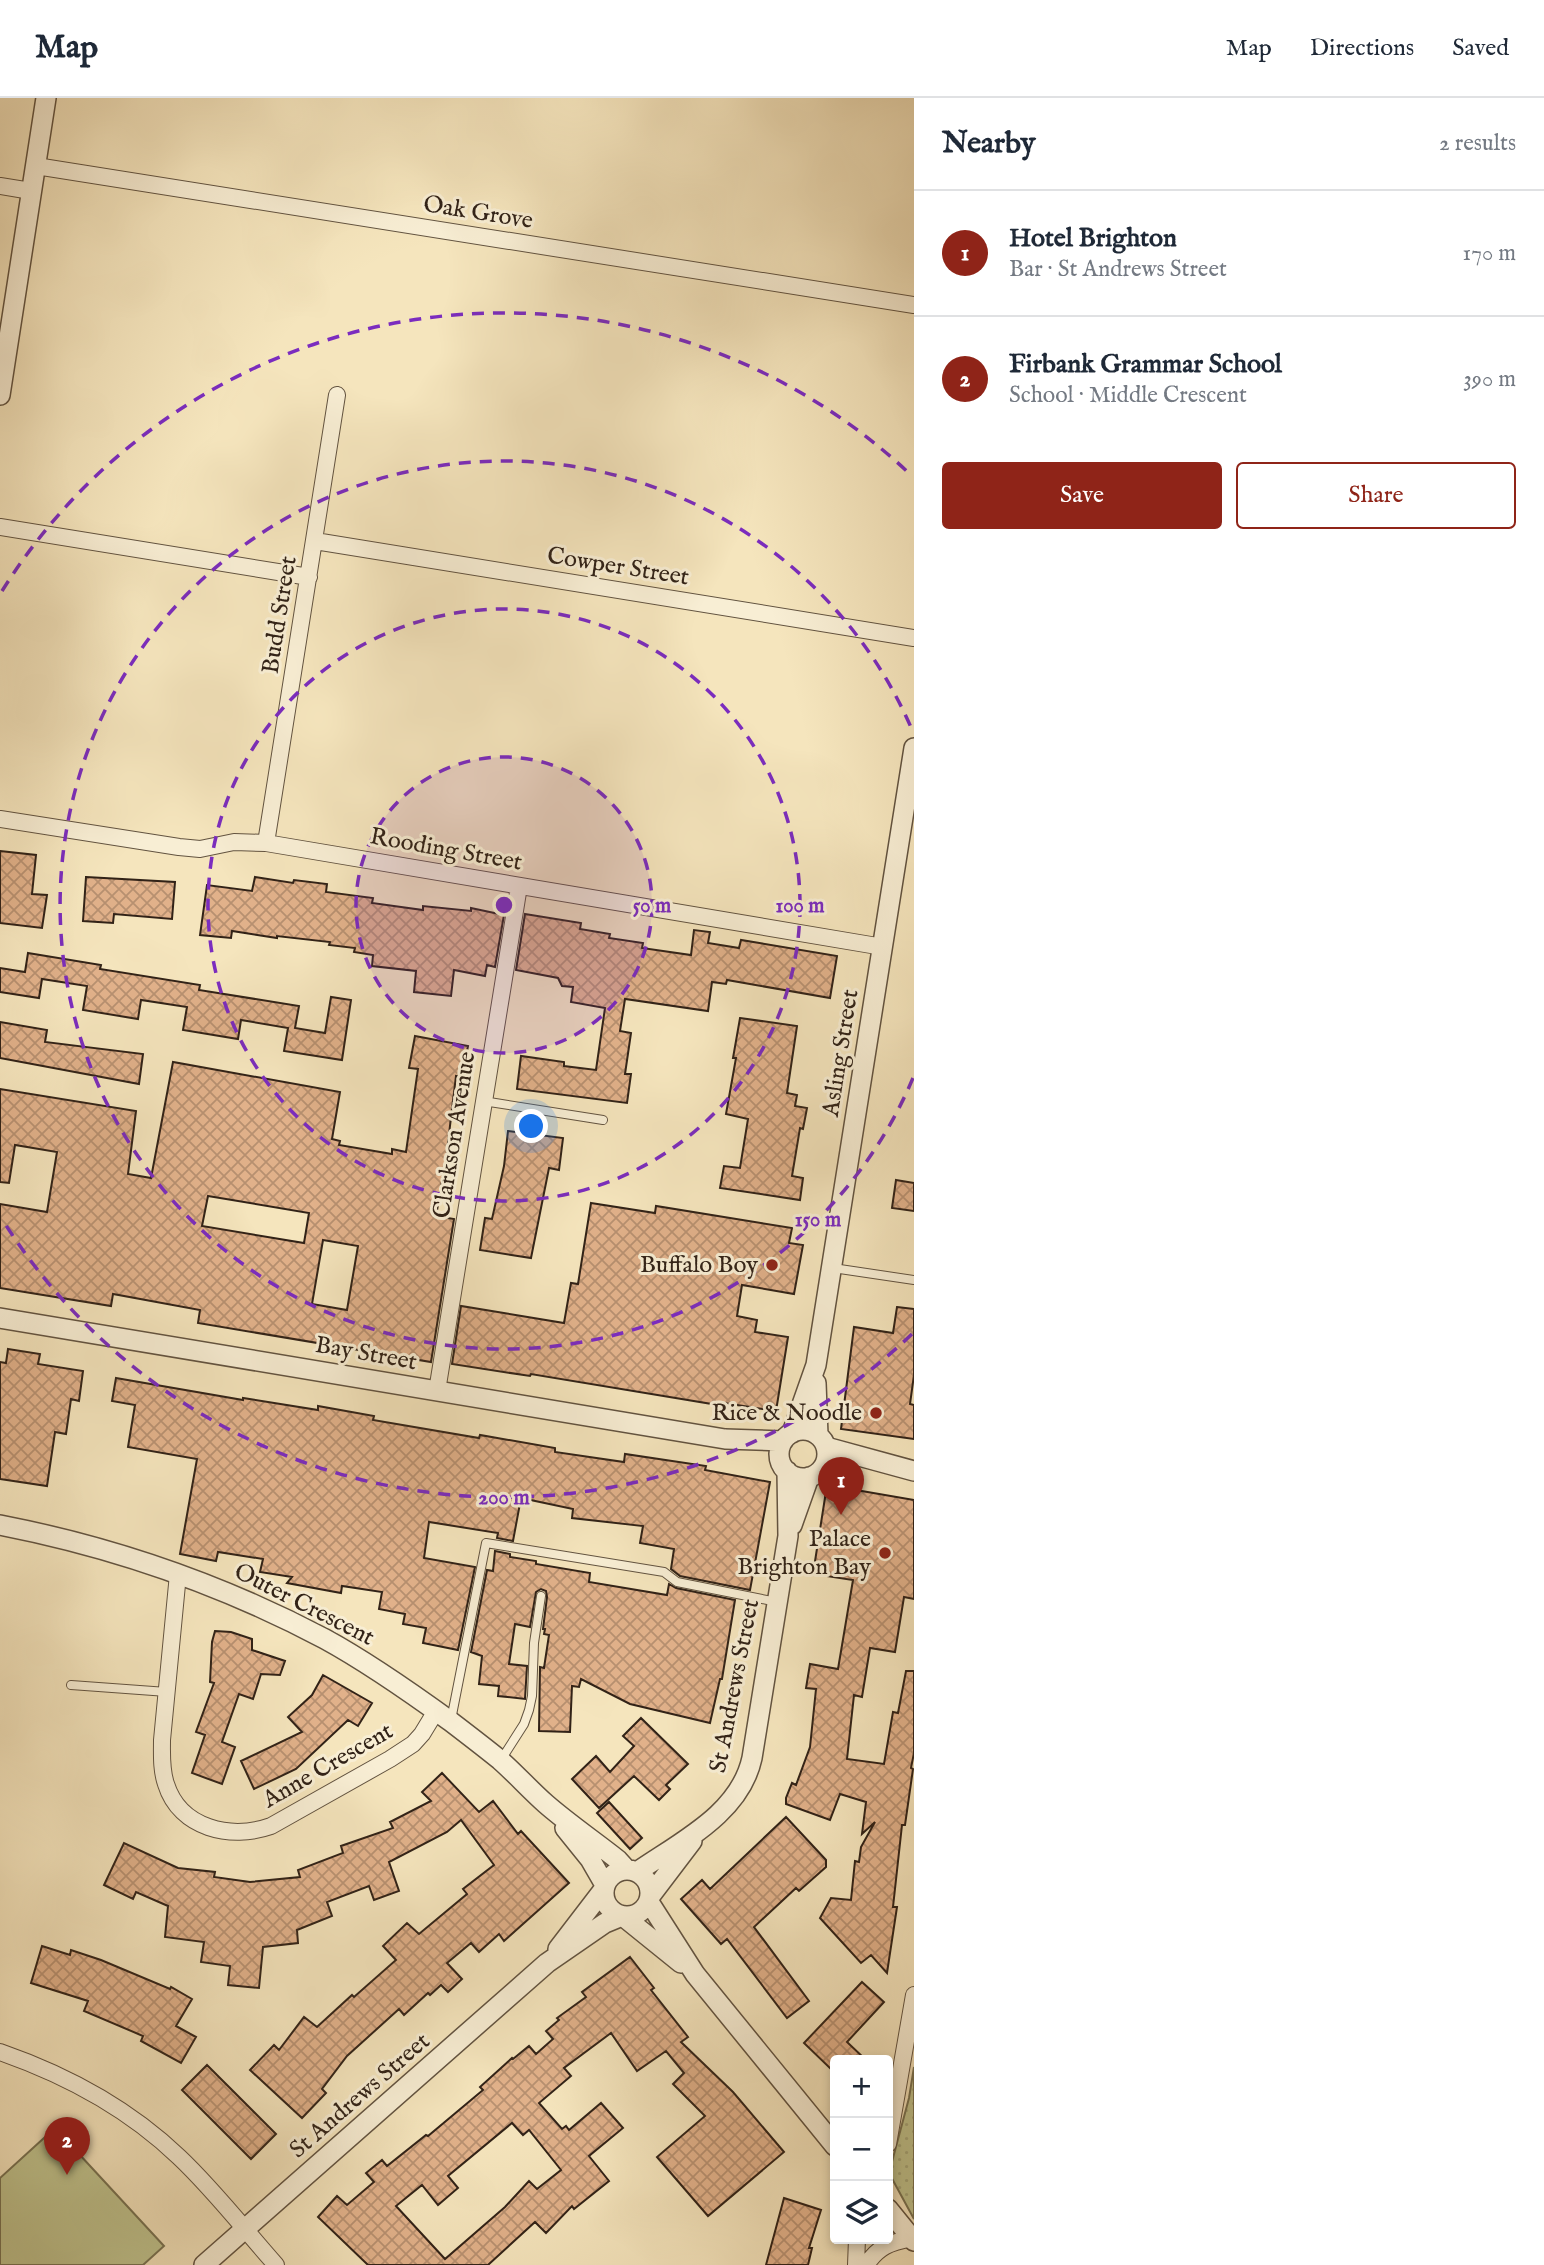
<!DOCTYPE html>
<html lang="en">
<head>
<meta charset="utf-8">
<style>
	body { margin:0; font-family:"IM FELL English",serif; background:#f6f6f7; color:#1f2937 }
	.controls { position:absolute; right:21px; bottom:21px; display:grid; overflow:hidden; border-radius:7px; box-shadow:0 4px 10px #0003 }
	.controls button { width:63px; height:63px; display:grid; place-items:center; padding:0; border:0; border-bottom:2px solid #e0e1e3; background:#fff; color:#1f2937; font:35px sans-serif }
	.you { position:absolute; left:532px; top:1029px; width:24px; height:24px; margin:-18px; border:5px solid #fff; border-radius:50%; background:#1a73e8; box-shadow:0 0 0 10px #1a73e833 }
	.badge { display:grid; place-items:center; width:46px; height:46px; border-radius:50%; background:#8f2418; color:#fff; font-size:23px; font-weight:700 }
	.pin { position:absolute; translate:-50% -58px; filter:drop-shadow(0 2px 4px #0008) }
	.pin::after { content:''; position:absolute; top:37px; width:24px; height:21px; background:inherit; clip-path:polygon(0 0,100% 0,50% 100%) }
	.list { margin:0; padding:0; list-style:none }
	h2 { display:flex; justify-content:space-between; align-items:center; height:91px; margin:0; padding:0 28px; font-size:30px }
	h2 small { font-size:23px; font-weight:400; color:#747a83 }
	.list li { display:grid; grid-template-columns:46px 1fr auto; gap:21px; align-items:center; box-sizing:border-box; height:126px; padding:0 28px; border-top:2px solid #e0e1e3 }
	.list b { display:block; font-size:26px; white-space:nowrap }
	.list p { margin:0; font-size:23px; white-space:nowrap; color:#747a83 }
	.list em { font-size:23px; font-style:normal; color:#747a83 }
	.actions { display:flex; gap:14px; padding:21px 28px }
	.actions a { flex:1; padding:16px 0; border:2px solid #8f2418; border-radius:7px; text-align:center; font-size:24px; color:#8f2418 }
	.actions .main { background:#8f2418; color:#fff }
	.icon { flex:none; width:38px; height:38px; fill:none; stroke:currentColor; stroke-width:2; stroke-linecap:round; stroke-linejoin:round }
	.map { position:relative; flex:none; width:914px; height:2167px; overflow:hidden }
	header { display:flex; align-items:center; gap:42px; box-sizing:border-box; height:98px; padding:0 35px; background:#fff; border-bottom:2px solid #e0e1e3 }
	header strong { font-size:33px }
	nav { display:flex; gap:38px; margin-inline-start:auto; font-size:24px }
	main { display:flex }
	aside { flex:1; background:#fff }
	.map>svg:first-child { display:block }
</style>
</head>
<body>
<header>
<strong>Map</strong>
<nav><a>Map</a><a>Directions</a><a>Saved</a></nav>
</header>
<main>
<div class="map">
<svg width="914" height="2167" viewBox="0 0 914 2167">
	<defs>
		<pattern id="grass-dots" width="8" height="8" patternUnits="userSpaceOnUse" patternTransform="scale(1.75)"><rect width="8" height="8" fill="#bfc38e"/><path d="M2 2h.1M6 6h.1" fill="none" stroke="#a5a77a" stroke-width="1.8" stroke-linecap="round"/></pattern>
		<pattern id="building-cross-hatch" width="8" height="8" patternUnits="userSpaceOnUse" patternTransform="scale(1.75)"><rect width="8" height="8" fill="#e1b18a"/><path d="M0 0l8 8M0 8l8-8" fill="none" stroke="#b79070"/></pattern>
	</defs>
	<rect width="100%" height="100%" fill="#f5e5bd"/>
	<filter id="stains"><feTurbulence type="fractalNoise" baseFrequency=".00286" numOctaves="4"/><feColorMatrix values="0 0 0 0 .2 0 0 0 0 .09 0 0 0 0 .02 0 0 0 .5 -.17"/></filter>
	<radialGradient id="worn" r=".72"><stop offset=".6" stop-color="#630" stop-opacity="0"/><stop offset="1" stop-color="#630" stop-opacity=".3"/></radialGradient>
	<!-- grass -->
	<path fill="url(#grass-dots)" stroke="#787252" stroke-width="2" d="M914 1969V2121L889 2075 909 2000Z"/>
	<!-- green -->
	<path fill="#bfc38e" stroke="#787252" stroke-width="2" d="M55 2030 164 2148 143 2167H0V2080Z"/>
	<!-- building -->
	<path fill="url(#building-cross-hatch)" stroke="#312217" stroke-width="2" fill-rule="evenodd" d="M0 753 36 757 32 796 47 797 42 830 0 825Z
		M86 779 175 784 172 821 114 816 113 825 83 823Z
		M255 779 293 785 294 782 327 786 326 794 373 800 372 805 423 812V808L471 813V810L504 817 495 869 487 867 485 878 454 872 451 898 414 894 416 873 372 868 373 857 354 854 355 850 329 847 330 844 277 838V840L232 833 231 840 200 837 207 787 252 793Z
		M525 816 581 825 580 831 610 836 609 840 643 845 642 850 691 857 694 832 710 834 708 845 739 850 741 842 837 858 830 900 727 882 726 886 712 884 708 913 625 901 620 933 631 935 625 976H631L627 1005 517 991 521 958 564 964V968L596 972 605 910 571 904 573 889 562 888 558 880 516 872Z
		M28 855 101 867 100 871 200 887 199 892 299 908 295 930 325 935 331 899 351 902 342 962 284 953 288 930 241 922 238 941 183 932 187 909 141 902 138 921 83 912 87 888 42 881 39 900 0 894V870L25 874Z
		M740 920 797 928 787 995 797 997 795 1008 807 1010 803 1031 800 1030 792 1078 803 1080 800 1102 720 1090 724 1068 740 1070 748 1021 726 1016 736 960H733Z
		M0 924 47 932 45 944 143 956 139 986 0 960Z
		M415 938 468 948 462 979 456 978 446 1061 436 1118 454 1121 431 1264 198 1225 200 1212 113 1196 111 1208 0 1190V1106L47 1114 57 1054 15 1047 9 1085 0 1084V991L136 1013 128 1076 151 1080 173 964 340 994 332 1041 340 1043 339 1047 392 1056V1051L406 1054 418 971 409 970ZM208 1098 309 1115 304 1145 202 1128ZM323 1142 358 1148 347 1212 312 1206Z
		M508 1033 563 1040 559 1072 549 1070 531 1160 480 1152 485 1120 492 1121 504 1068Z
		M896 1082 914 1085V1113L892 1110Z
		M591 1105 655 1115 656 1108 792 1130 789 1145 803 1147 794 1196 742 1187 737 1218 757 1222 755 1234 788 1239 776 1313 724 1305V1308L531 1276 530 1278 452 1266 461 1208 564 1225 571 1185 578 1186Z
		M897 1209 914 1211V1277L910 1306 914 1307V1341L841 1331 854 1229 893 1235Z
		M8 1251 40 1256 38 1266 83 1273 79 1303 71 1301 66 1336 55 1334 47 1388 0 1381V1264L6 1265Z
		M116 1280 243 1302V1300L318 1312V1308L374 1318 373 1322 479 1340 480 1337 555 1350V1354L624 1364 625 1356 706 1368 705 1372 770 1384 750 1492 680 1478 671 1471 674 1451 640 1445 643 1428 572 1420 573 1411 521 1400 513 1443 497 1440 498 1435 429 1424 424 1460 475 1469 458 1552 423 1545 426 1530 403 1526 405 1516 379 1511 382 1494 342 1488 341 1495 287 1485 292 1479 260 1474 263 1461 218 1454 216 1463 180 1456 197 1361 128 1349 135 1307 112 1303Z
		M827 1387 914 1402V1501L904 1499 895 1554 870 1550 862 1599 854 1597 847 1661 884 1666 893 1614 898 1615 906 1573H914V1655L911 1670 913 1671 905 1727H902L893 1809H897L887 1875 871 1857 861 1865 820 1820 831 1800 851 1802 855 1763 859 1764 861 1749 875 1724 862 1736 866 1704 840 1696 830 1722 786 1706V1700L792 1685 796 1687 810 1649 816 1591 806 1590 810 1566 838 1571 853 1482 813 1476Z
		M495 1453 510 1456V1459L536 1463V1466L590 1475 589 1484 667 1497 669 1486 676 1490 735 1502 722 1581H720L710 1625 630 1606 581 1581 579 1589 572 1588 570 1634 539 1633 540 1569 544 1570 549 1537 544 1536 545 1531H543L547 1499 546 1493 541 1491 536 1494 530 1529 515 1526 509 1566 527 1568 525 1601 498 1598 499 1588 479 1586 482 1558 471 1554 487 1472 493 1473Z
		M215 1533 231 1534 252 1541V1552L285 1563 280 1577 261 1576 253 1601 239 1596 222 1644 235 1649 222 1686 192 1675 205 1637 196 1634 214 1585 210 1584 212 1544Z
		M323 1577 372 1605 358 1628 348 1622 296 1671 254 1691 241 1663 302 1634 288 1619 312 1597Z
		M641 1620 688 1666 666 1687 670 1691 659 1702 634 1678 599 1710 572 1681 596 1658 610 1674 634 1648 623 1638Z
		M442 1675 479 1714 493 1703 518 1736 521 1733 569 1785 504 1843 499 1836 479 1854 471 1845 447 1865 462 1881 448 1894 441 1887 430 1897 428 1895 404 1917 399 1911 347 1958 322 1991 326 1995 302 2020 250 1972 274 1947 279 1952 304 1919 317 1929 352 1897 354 1899 396 1862 383 1848 407 1825 419 1836 467 1796 463 1791 494 1767 461 1722 447 1734 389 1764 399 1793 374 1802 369 1788 327 1804 332 1818 297 1832 298 1845 263 1849 259 1890 228 1887 230 1868 201 1864 204 1844 165 1839 168 1808 136 1794 133 1801 104 1787 124 1745 178 1770 215 1774 214 1779 250 1784 300 1779 298 1772 343 1755 341 1748 393 1730 390 1724 431 1703 422 1694Z
		M609 1704 642 1740 630 1751 597 1715Z
		M786 1719 826 1762V1769L799 1793 796 1790 754 1829 809 1903 787 1920 727 1841 721 1846 681 1801 702 1782 710 1791Z
		M42 1848 70 1857 71 1852 101 1862 170 1891 171 1889 192 1901 176 1928 196 1939 181 1965 141 1943 143 1938 84 1913 88 1903 31 1885Z
		M630 1859 654 1890 651 1892 688 1939 681 1944 733 1994 784 2054 708 2118 657 2059 705 2018 673 1986 684 1975 666 1953 637 1973 611 1935 564 1970 571 1978 539 2005 562 2031 566 2028 569 2032 601 2005 623 2030 589 2058 609 2083 574 2111 572 2108 546 2135 535 2124 488 2167H368L318 2119 337 2098 347 2107 374 2084 366 2075 382 2062 387 2068 426 2037 428 2038 483 1992 480 1989 512 1960 513 1961 529 1948 536 1956 553 1941 546 1933 559 1922 557 1920 586 1899 582 1894ZM512 2025 523 2037 529 2032 561 2072 537 2091 529 2083 505 2109 445 2161 396 2108 422 2087 438 2107 458 2090 448 2078Z
		M862 1884 884 1904 847 1944 866 1962H835V1975L804 1945Z
		M207 1967 276 2036 251 2061 182 1992Z
		M784 2100 821 2112 809 2150H812L808 2167H766Z"/>
	<g fill="none" stroke-linecap="round" stroke-linejoin="round">
		<defs>
			<path id="service" d="M483 1003 603 1022
				M833 1170 914 1182
				M71 1587 167 1594
				M451 1622 486 1445 664 1474 677 1484 777 1504
				M501 1662 524 1626 529 1612 532 1598 534 1545 541 1498"/>
			<path id="minor" d="M36 68 914 207
				M0 88 31 93
				M0 429 309 479
				M315 443 914 540
				M0 721 179 749 200 751 234 744 266 745 883 849
				M266 745 337 297
				M437 1293 519 788
				M178 1476 162 1642C162 1656 161 1672 166 1686 180 1731 231 1742 271 1728L390 1661 413 1646 422 1636 436 1613
				M0 1954C66 1977 128 2010 179 2059 214 2092 244 2131 276 2167
				M888 2046 914 1897
				M856 2167 857 2141
				M866 2167C879 2148 889 2145 912 2140"/>
			<path id="tertiary" d="M0 297 46 0
				M0 1220 725 1341 783 1343
				M816 1285 818 1337
				M779 1356a24 24 0 1 1 48 0a24 24 0 1 1-48 0Z
				M792 1335 816 1267 914 650
				M826 1349 914 1373
				M0 1427C113 1449 223 1487 325 1541 369 1565 410 1594 450 1623 467 1636 484 1649 500 1662 516 1676 530 1692 546 1706 569 1726 594 1743 618 1762L627 1772
				M792 1427 809 1379
				M565 1730 590 1761 605 1787
				M604 1795a23 23 0 1 1 46 0a23 23 0 1 1-46 0Z
				M637 1774C680 1744 740 1716 752 1660L788 1438 787 1373
				M651 1797 692 1743
				M649 1804 695 1876 835 2048
				M624 1819 681 1865
				M558 1851 604 1791
				M888 2111 914 2143
				M204 2167 547 1865 605 1825 622 1818"/>
		</defs>
		<!-- service casing -->
		<use href="#service" stroke="#625340" stroke-width="10"/>
		<!-- minor casing -->
		<use href="#minor" stroke="#625340" stroke-width="18"/>
		<!-- tertiary casing -->
		<use href="#tertiary" stroke="#625340" stroke-width="22"/>
		<!-- service -->
		<use href="#service" stroke="#f8eed4" stroke-width="8"/>
		<!-- minor -->
		<use href="#minor" stroke="#f8eed4" stroke-width="16"/>
		<!-- tertiary -->
		<use href="#tertiary" stroke="#f8eed4" stroke-width="19"/>
	</g>
	<!-- distance rings -->
	<circle cx="504" cy="807" r="148" fill="#7b2cbf" fill-opacity=".12"/>
	<g fill="none" stroke="#7b2cbf" stroke-width="3.5" stroke-dasharray="12 9">
		<circle cx="504" cy="807" r="148"/>
		<circle cx="504" cy="807" r="296"/>
		<path d="M913 980A444 444 0 1 1 913 634"/>
		<path d="M912 1236A592 592 0 0 1 2 1121M2 493A592 592 0 0 1 912 378"/>
	</g>
	<!-- markers -->
	<g fill="#8f2418" stroke="#f8eed4" stroke-width="2.5">
		<circle cx="772" cy="1167" r="7"/>
		<circle cx="876" cy="1315" r="7"/>
		<circle cx="885" cy="1455" r="7"/>
	</g>
	<g text-anchor="middle" dominant-baseline="central" stroke-width="6" stroke-linejoin="round" paint-order="stroke">
		<!-- street labels -->
		<g font-size="24" fill="#312217" stroke="#f8eed4">
			<text transform="translate(478 115) rotate(9)">Oak Grove</text>
			<text transform="translate(618 469) rotate(9)">Cowper Street</text>
			<text transform="translate(280 517) rotate(-81)">Budd Street</text>
			<text transform="translate(446 752) rotate(10)">Rooding Street</text>
			<text transform="translate(841 955) rotate(-81)">Asling Street</text>
			<text transform="translate(455 1037) rotate(-81)">Clarkson Avenue</text>
			<text transform="translate(366 1256) rotate(10)">Bay Street</text>
			<text transform="translate(304 1507) rotate(27)">Outer Crescent</text>
			<text transform="translate(735 1588) rotate(-79)">St Andrews Street</text>
			<text transform="translate(328 1668) rotate(-30)">Anne Crescent</text>
			<text transform="translate(360 1998) rotate(-41)">St Andrews Street</text>
		</g>
		<!-- poi labels -->
		<g font-size="24" fill="#312217" stroke="#f8eed4" text-anchor="end">
			<text x="758" y="1167">Buffalo Boy</text>
			<text x="862" y="1315">Rice &amp; Noodle</text>
			<text x="871" y="1441">Palace<tspan x="871" dy="28">Brighton Bay</tspan></text>
		</g>
	</g>
	<circle cx="504" cy="807" r="10" fill="#7b2cbf" stroke="#f8eed4" stroke-width="3.5"/>
	<g font-size="21" text-anchor="middle" font-weight="bold" fill="#7b2cbf" stroke="#f8eed4" stroke-width="6" stroke-linejoin="round" paint-order="stroke">
		<text x="652" y="814">50 m</text>
		<text x="800" y="814">100 m</text>
		<text x="818" y="1128">150 m</text>
		<text x="504" y="1406">200 m</text>
	</g>
	<rect width="100%" height="100%" filter="url(#stains)"/>
	<rect width="100%" height="100%" fill="url(#worn)"/>
</svg>
<div class="controls">
<button>+</button>
<button>−</button>
<button><svg class="icon" aria-label="layers" viewBox="0 0 24 24"><path d="M12 4l9 5-9 5-9-5zM3 14l9 5 9-5"/></svg></button>
</div>
<div class="you"></div>
<div class="pin badge" style="left:841px;top:1417px">1</div>
<div class="pin badge" style="left:67px;top:2077px">2</div>
</div>
<aside>
<h2>Nearby<small>2 results</small></h2>
<ul class="list">
<li><span class="badge">1</span><div><b>Hotel Brighton</b><p>Bar · St Andrews Street</p></div><em>170 m</em></li>
<li><span class="badge">2</span><div><b>Firbank Grammar School</b><p>School · Middle Crescent</p></div><em>390 m</em></li>
</ul>
<div class="actions"><a class="main">Save</a><a>Share</a></div>
</aside>
</main>
</body>
</html>
